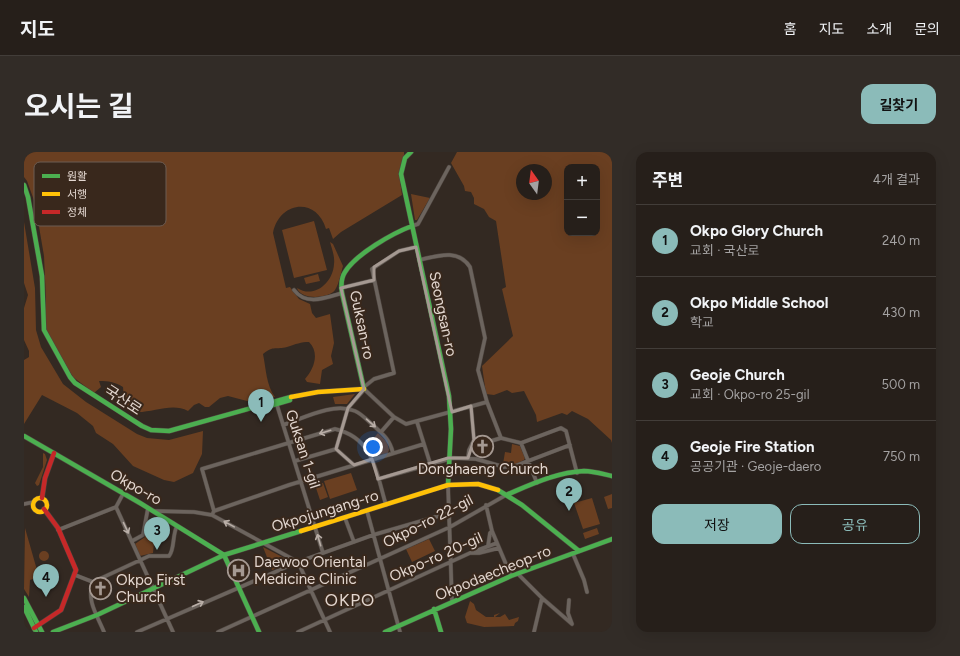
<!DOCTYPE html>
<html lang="ko">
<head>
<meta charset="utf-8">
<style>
	body { margin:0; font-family:Figtree,"Noto Sans KR",sans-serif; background:#322c27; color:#f1f3f6 }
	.controls { position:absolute; right:12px; top:12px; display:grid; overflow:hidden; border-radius:8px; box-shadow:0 4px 16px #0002 }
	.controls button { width:36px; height:36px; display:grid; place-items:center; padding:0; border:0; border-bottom:1px solid #423d39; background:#261f1a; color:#f1f3f6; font:20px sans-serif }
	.compass { position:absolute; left:492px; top:12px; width:36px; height:36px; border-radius:50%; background:#261f1a; box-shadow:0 4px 16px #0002; rotate:346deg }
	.you { position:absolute; left:349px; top:295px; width:14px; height:14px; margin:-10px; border:3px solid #fff; border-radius:50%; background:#1a73e8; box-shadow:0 0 0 6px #1a73e833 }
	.badge { display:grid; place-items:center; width:26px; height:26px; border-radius:50%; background:#8bbbb9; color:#111; font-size:13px; font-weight:700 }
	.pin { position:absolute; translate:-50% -33px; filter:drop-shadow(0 1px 2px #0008) }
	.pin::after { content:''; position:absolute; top:21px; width:14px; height:12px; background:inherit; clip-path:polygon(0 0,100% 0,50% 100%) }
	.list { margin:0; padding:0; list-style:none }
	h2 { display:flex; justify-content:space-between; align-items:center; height:52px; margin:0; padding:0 16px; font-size:17px }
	h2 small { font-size:13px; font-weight:400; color:#a4a2a2 }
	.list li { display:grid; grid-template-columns:26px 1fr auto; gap:12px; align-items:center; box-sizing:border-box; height:72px; padding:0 16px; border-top:1px solid #423d39 }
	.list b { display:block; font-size:15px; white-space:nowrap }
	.list p { margin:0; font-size:13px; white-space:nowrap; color:#a4a2a2 }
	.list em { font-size:13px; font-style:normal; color:#a4a2a2 }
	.actions { display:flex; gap:8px; padding:12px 16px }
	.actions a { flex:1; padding:9px 0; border:1px solid #8bbbb9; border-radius:12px; text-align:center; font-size:14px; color:#8bbbb9 }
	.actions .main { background:#8bbbb9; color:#111 }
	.map { position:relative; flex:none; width:588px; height:480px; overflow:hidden; border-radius:12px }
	header { display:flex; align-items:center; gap:24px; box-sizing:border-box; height:56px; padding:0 20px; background:#261f1a; border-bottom:1px solid #423d39 }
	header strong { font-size:19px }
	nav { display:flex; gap:22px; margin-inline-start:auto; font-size:14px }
	.intro { display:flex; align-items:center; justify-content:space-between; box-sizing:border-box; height:96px; padding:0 24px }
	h1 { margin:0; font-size:28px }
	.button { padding:10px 18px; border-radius:12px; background:#8bbbb9; color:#111; font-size:14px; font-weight:700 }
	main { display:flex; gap:24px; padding:0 24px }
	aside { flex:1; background:#261f1a; border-radius:12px; box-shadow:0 4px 16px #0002 }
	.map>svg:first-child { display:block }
</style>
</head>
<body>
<header>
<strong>지도</strong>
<nav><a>홈</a><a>지도</a><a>소개</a><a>문의</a></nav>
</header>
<div class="intro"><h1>오시는 길</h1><a class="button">길찾기</a></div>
<main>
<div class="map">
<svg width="588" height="480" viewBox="0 0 588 480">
	<rect width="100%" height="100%" fill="#332922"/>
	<!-- green -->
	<path fill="#6a3f21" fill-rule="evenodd" d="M0 0H380V3L375 21 378 43 317 80 309 87 305 76 302 77C292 44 255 50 249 81L262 136 266 135 275 147 286 152 288 161 292 166 306 162 310 191 307 204 309 212 298 218 296 232 283 230 281 227C290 217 296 201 285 190 277 190 272 192 263 195 252 198 250 193 239 202 242 216 242 233 251 245L223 249 204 244 196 246 185 255H181L175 251 170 253 164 259C146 249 124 264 105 259L100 248 99 235C91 230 85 229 75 229L77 235 70 241 49 225 24 183 21 172 22 149 20 104 11 51 3 29 0 25Z
		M433 0H588V291L587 288 564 267 548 259 543 263 538 261 513 270 512 263 500 239 488 241 483 238 470 243 462 242 458 214 489 184 478 137 482 135 472 69 465 65 460 57 450 52V46L447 40 441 39 440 34 427 11ZM543 15H573V81H543ZM498 18H522V42H498Z
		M387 42 406 46 393 68H391Z
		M290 69 303 118 270 126 258 78Z
		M0 70 11 136 12 178 17 195 39 232 62 250 113 282 123 286 145 288 179 279 178 302 169 321 150 330 140 328 109 314 89 292 72 281 69 274 53 261 18 243 0 272V208L5 205V199L0 188V156L4 143 0 131Z
		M306 90 309 92 319 114C317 121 315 132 311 138 306 146 277 149 273 136 290 147 309 131 310 112 311 105 308 97 306 90Z
		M294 122 296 129 282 132 280 126Z
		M331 242 323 252H311L309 245Z
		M354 281 363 290 365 298 364 301 352 304 343 294Z
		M488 292 496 294 501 306 500 308 492 312H479L481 300 487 301Z
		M19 301 21 302 23 308 15 333 13 334 11 331 19 315Z
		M327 321 333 338 306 347 300 329Z
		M299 331 304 345 296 348 291 333Z
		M588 342V356L584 357 580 345Z
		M568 346 576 372 559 377 550 351Z
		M1 376 15 425 6 428 5 445 0 437Z
		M573 376 575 382 561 387 559 381Z
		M122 383H128V390L130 391 129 401 116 404 111 392 121 385Z
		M405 387 411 399 388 410 382 397Z
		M239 395 266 409V411L248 418Z
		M15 404a5 5 0 1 1 10 0a5 5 0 1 1-10 0Z
		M446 449 450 452 452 458 462 465H470V463L476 461 471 465H476L481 462 485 468 495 465 494 469 491 471 490 474 460 475 443 471 441 465Z"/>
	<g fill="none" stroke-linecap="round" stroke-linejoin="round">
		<defs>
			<path id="street" d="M388 74 394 72 425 15
				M395 108C413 104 434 96 446 115L461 186 454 218 463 250
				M317 136 350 128
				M270 138C282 154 301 146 318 141
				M340 235 350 227 370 221 348 117 375 99 392 95
				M340 237 370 265 382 272 463 250 477 286 497 291 537 276 542 279 553 321
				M252 250 299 401
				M393 270 406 311
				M259 273C280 266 309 250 331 259 338 262 344 269 350 274 360 283 366 288 369 301
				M357 280 370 265
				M450 288 467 289 477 286
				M497 291 513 331
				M312 297 324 256 338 240
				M444 306 445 298 450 288 447 254
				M271 309 312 297 330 313
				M354 327 429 306 452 307 480 315 491 314 546 293
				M424 333 428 449
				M99 342 92 355 149 480
				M0 352 10 350
				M462 353 468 379 487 424
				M129 359 170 360 188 363 274 410 306 480
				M190 359 178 317 311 277C350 286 352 320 362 353
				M343 359 376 480
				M189 361 190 359 265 333 400 292
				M321 366 330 390
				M34 378 92 355
				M108 389 119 383 124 356
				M464 394 466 381 468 379
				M447 401H455L475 396
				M549 402 560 428 563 440
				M494 422 518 446 548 472 544 461 545 448
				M51 423 69 430 125 404H145C151 397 148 383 153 374
				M69 430C62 448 73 463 80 480
				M113 480 274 410 349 383 425 361
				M194 480 426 375 482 343
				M274 480 446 401 473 391
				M510 480 518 446"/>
			<path id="fast" d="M387 0 381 6 377 22 425 244 427 277 424 333
				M0 33 4 45 18 124 20 178 46 225 51 231 118 274 127 278 145 279 267 245
				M340 237 318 141C317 134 317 126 321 120 332 102 369 81 388 74
				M242 255 266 248
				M0 284 116 351 200 403 235 480
				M474 338 498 353 555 399
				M482 343C506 333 533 320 560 319 569 319 579 322 588 324
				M0 446 18 480
				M0 455 12 480
				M410 457 417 480
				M29 480 73 463 200 403 277 379
				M361 480 487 424 588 387"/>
			<path id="slow" d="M267 245 294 240 340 237
				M9 353a7 7 0 1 1 14 0a7 7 0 1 1-14 0Z
				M277 379 424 333 454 332 474 338"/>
			<path id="jam" d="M18 346 21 326 30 301
				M10 476 37 458 52 418 34 376 20 357"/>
		</defs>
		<!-- street casing -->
		<use href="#street" stroke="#4e453f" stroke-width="4.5"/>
		<!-- fast casing -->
		<use href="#fast" stroke="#4e453f" stroke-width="5.5"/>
		<!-- slow casing -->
		<use href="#slow" stroke="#4e453f" stroke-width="5.5"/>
		<!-- jam casing -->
		<use href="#jam" stroke="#4e453f" stroke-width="5.5"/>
		<!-- street -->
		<use href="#street" stroke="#6c645e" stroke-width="3.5"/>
		<!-- fast -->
		<use href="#fast" stroke="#4caf50" stroke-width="4.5"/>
		<!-- slow -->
		<use href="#slow" stroke="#ffc107" stroke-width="4.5"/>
		<!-- jam -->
		<use href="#jam" stroke="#c62828" stroke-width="4.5"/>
	</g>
	<!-- one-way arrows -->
	<defs><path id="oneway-shaft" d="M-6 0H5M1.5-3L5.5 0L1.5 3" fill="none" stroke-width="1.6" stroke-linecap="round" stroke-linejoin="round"/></defs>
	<g stroke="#b9aea7">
		<use href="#oneway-shaft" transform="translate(347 271) rotate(41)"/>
		<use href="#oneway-shaft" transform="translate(301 280) rotate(163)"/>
		<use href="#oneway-shaft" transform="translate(205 372) rotate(-151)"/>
		<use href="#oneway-shaft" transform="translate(102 376) rotate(65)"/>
		<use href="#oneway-shaft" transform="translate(295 388) rotate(-106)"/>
		<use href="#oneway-shaft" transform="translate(174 452) rotate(-24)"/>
	</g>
	<!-- marked area -->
	<path fill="none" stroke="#a59992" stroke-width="3" stroke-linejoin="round" d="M392 95 428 260 447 254 450 288 444 306H424L354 327 348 307 330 313 312 297 324 256 340 237 317 136 350 128V115L375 99Z"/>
	<!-- icons -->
	<defs>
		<symbol id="church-ring" viewBox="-11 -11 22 22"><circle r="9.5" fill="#39281c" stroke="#a59992" stroke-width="1.5"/><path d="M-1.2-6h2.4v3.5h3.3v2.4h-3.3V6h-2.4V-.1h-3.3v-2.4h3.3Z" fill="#a59992"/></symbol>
		<symbol id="hospital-ring" viewBox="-11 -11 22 22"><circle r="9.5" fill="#39281c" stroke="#a59992" stroke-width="1.5"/><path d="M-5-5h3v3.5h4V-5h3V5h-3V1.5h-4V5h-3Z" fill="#a59992"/></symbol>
	</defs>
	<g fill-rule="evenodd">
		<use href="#church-ring" x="446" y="282" width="25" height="25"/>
		<use href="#hospital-ring" x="202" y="406" width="25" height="25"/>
		<use href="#church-ring" x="64" y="424" width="25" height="25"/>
	</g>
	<g text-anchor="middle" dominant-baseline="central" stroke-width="4" stroke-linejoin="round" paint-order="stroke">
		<!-- street labels -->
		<g font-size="15" fill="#e2d6cf" stroke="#39281c">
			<text transform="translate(419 162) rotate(78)">Seongsan-ro</text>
			<text transform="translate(338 173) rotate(78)">Guksan-ro</text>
			<text transform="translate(99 248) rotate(33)">국산로</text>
			<text transform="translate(279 297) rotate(72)">Guksan 1-gil</text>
			<text transform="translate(112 335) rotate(30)">Okpo-ro</text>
			<text transform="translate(301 359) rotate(-17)">Okpojungang-ro</text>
			<text transform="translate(404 369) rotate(-27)">Okpo-ro 22-gil</text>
			<text transform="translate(412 405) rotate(-24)">Okpo-ro 20-gil</text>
			<text transform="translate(469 421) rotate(-22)">Okpodaecheop-ro</text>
		</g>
		<!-- poi labels -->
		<g font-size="15" fill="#e2d6cf" stroke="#39281c" text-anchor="start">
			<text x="459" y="317" text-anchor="middle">Donghaeng Church</text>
			<text x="230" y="410">Daewoo Oriental<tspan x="230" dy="17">Medicine Clinic</tspan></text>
			<text x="92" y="428">Okpo First<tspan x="92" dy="17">Church</tspan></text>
		</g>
		<!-- quarter labels -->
		<g font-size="17" letter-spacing="1" fill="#e2d6cf" stroke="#39281c">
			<text x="326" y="448">OKPO</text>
		</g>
	</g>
	<!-- legend -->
	<rect x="10" y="10" width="132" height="64" rx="6" fill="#39281c" stroke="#6c5c52" stroke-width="1"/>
	<rect x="18" y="22" width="18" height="4" fill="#4caf50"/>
	<rect x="18" y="40" width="18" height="4" fill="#ffc107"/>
	<rect x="18" y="58" width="18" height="4" fill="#c62828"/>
	<g font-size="11" fill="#e2d6cf">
		<text x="43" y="28">원활</text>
		<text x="43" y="46">서행</text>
		<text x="43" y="64">정체</text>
	</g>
</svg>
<div class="controls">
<button>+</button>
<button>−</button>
</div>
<svg class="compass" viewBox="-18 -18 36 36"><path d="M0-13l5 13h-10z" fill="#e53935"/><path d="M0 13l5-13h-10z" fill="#a4a2a2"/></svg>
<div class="you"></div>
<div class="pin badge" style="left:237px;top:270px">1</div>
<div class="pin badge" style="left:545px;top:359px">2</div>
<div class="pin badge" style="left:133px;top:398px">3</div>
<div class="pin badge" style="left:22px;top:445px">4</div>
</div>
<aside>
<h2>주변<small>4개 결과</small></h2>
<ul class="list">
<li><span class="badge">1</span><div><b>Okpo Glory Church</b><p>교회 · 국산로</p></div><em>240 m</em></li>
<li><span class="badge">2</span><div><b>Okpo Middle School</b><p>학교</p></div><em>430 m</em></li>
<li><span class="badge">3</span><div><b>Geoje Church</b><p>교회 · Okpo-ro 25-gil</p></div><em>500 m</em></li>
<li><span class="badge">4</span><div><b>Geoje Fire Station</b><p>공공기관 · Geoje-daero</p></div><em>750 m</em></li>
</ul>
<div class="actions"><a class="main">저장</a><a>공유</a></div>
</aside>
</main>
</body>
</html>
